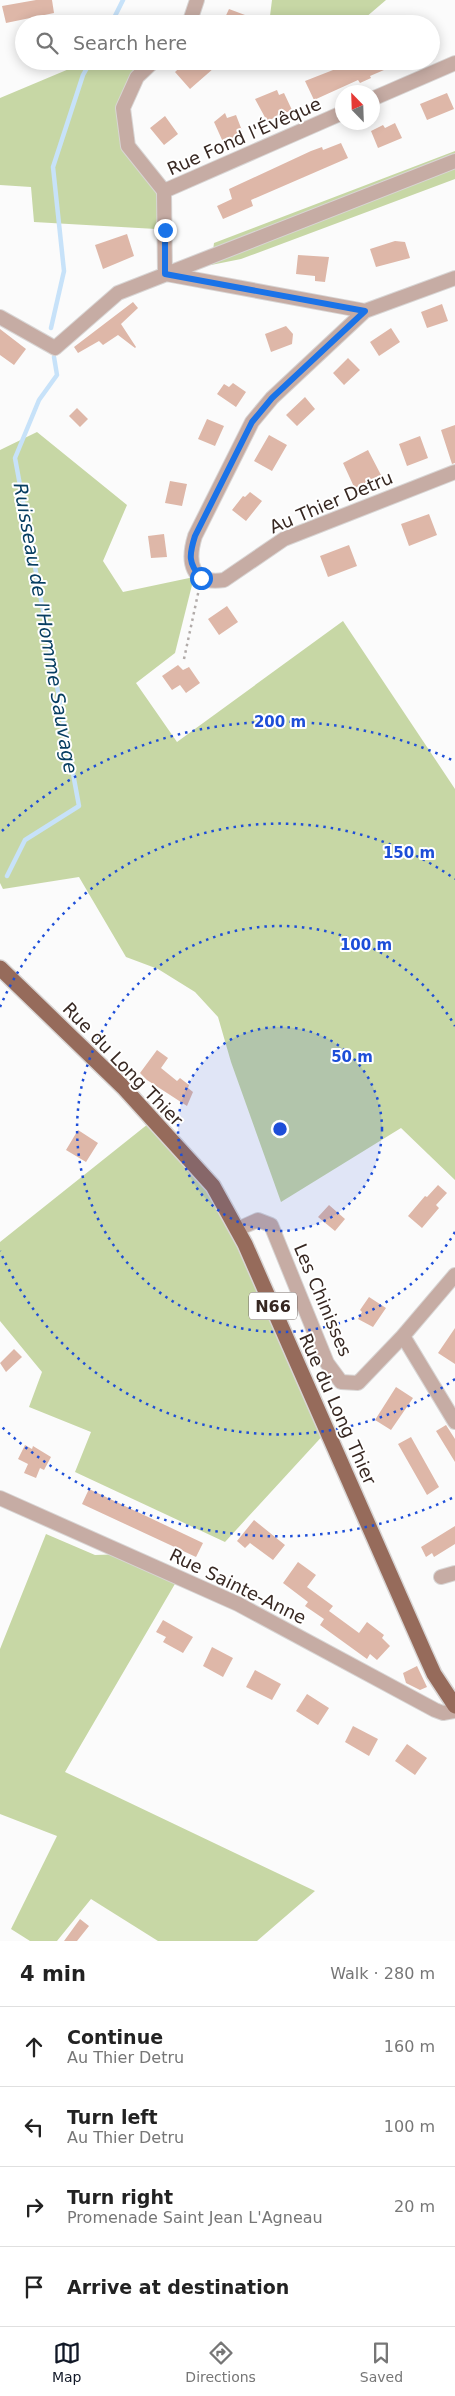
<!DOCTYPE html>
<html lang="en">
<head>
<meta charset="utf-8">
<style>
	body { margin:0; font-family:"DejaVu Sans",sans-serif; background:#f6f6f6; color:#222 }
	.compass { position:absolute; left:335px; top:85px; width:45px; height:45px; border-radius:50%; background:#fff; box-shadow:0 2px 12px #0003; rotate:337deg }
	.stop { position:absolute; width:15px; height:15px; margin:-11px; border:4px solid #1a73e8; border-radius:50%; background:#fff }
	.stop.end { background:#1a73e8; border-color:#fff; box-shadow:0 1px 5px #0008 }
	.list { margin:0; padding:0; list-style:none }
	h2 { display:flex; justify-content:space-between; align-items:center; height:65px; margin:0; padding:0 20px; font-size:21px }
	h2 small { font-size:16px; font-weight:400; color:#767676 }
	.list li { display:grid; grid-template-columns:32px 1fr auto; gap:15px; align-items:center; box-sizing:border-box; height:80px; padding:0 20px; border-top:1px solid #e0e0e0 }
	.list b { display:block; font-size:19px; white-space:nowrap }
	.list p { margin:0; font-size:16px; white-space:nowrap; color:#767676 }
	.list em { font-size:16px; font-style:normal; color:#767676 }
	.icon { flex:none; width:28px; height:28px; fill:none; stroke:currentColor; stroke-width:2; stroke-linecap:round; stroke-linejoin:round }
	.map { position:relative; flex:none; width:455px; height:1941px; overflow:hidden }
	.search { position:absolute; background:#fff; box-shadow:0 2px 12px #0003; left:15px; right:15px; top:15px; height:55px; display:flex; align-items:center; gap:12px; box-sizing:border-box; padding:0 18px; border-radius:28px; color:#767676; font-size:19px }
	.sheet { height:385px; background:#fff }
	nav { display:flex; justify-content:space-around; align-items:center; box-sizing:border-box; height:70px; border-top:1px solid #e0e0e0; background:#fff; font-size:14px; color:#767676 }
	nav a { display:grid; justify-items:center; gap:2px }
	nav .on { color:#111827 }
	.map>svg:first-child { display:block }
</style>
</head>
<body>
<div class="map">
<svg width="455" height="1941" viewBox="0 0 455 1941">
	<rect width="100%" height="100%" fill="#fbfbfb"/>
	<!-- green -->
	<path fill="#c7d7a5" d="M272 0H386L358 24H269Z
		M88 61H147L132 76 126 149 160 193 156 229 34 222 31 187 0 185V98Z
		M455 151V179L241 259 211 265 214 243Z
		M37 432 127 505 103 561 123 592 194 577 175 653 136 683 177 742 343 621 455 789V1180L401 1128 281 1202 231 1062 218 1017 195 992 158 969 126 957 79 877 3 889 0 883V450Z
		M153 1120 213 1186 327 1431 225 1542 75 1472 91 1432 29 1407 42 1372 0 1321V1242Z
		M46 1534 95 1555 127 1554 179 1577 65 1772 315 1891 257 1941H158L91 1899 57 1941H30L11 1929 57 1836 0 1814V1649Z"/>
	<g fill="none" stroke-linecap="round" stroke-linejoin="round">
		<!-- stream -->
		<path stroke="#c7e2f9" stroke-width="4.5" d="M111 24 123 0
			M51 328 64 271 53 167 83 75 91 61
			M7 876 25 840 79 806 15 458 39 400 57 375 54 357"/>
	</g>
	<!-- building -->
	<path fill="#deb7a8" d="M36 0H52L54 13 6 23 2 6Z
		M229 9 245 15 242 24H222Z
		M187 61H222L190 89 175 72Z
		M356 61H405L370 76 371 78 360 83 358 80 314 100 305 81Z
		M277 90 279 95 284 93 292 110 267 121 255 99Z
		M447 93 454 109 427 120 420 104Z
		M225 113 227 118 236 115 243 133 223 142 214 122Z
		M165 116 178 134 164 145 150 128Z
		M395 123 402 138 378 148 371 131 383 125 385 128Z
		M341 143 348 158 251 200 253 206 223 219 217 206 232 199 229 189 311 151 322 147 323 150Z
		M127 234 134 256 103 269 95 245Z
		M395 241 405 242 410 258 376 267 370 249Z
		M298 255 329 257 325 282 315 281V276L296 274Z
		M133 302 138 308 121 324 136 347 135 348 118 335 103 345 99 341 78 353 74 347Z
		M442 304 448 321 427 328 421 312Z
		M286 326 293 334 292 344 271 352 265 334Z
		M391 328 400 342 379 356 370 342Z
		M0 329 26 349 14 365 0 355Z
		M348 358 360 370 344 385 333 373Z
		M233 383 246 392 236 407 217 394 224 384 229 387Z
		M305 397 315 409 297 426 286 415Z
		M77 408 88 419 80 427 69 416Z
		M207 419 224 426 215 446 198 439Z
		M455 425V463L452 464 441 430Z
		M269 435 287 445 272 471 254 461Z
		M420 436 428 458 407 466 399 444Z
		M368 450 381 475 355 489 343 463Z
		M170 481 187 484 182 506 165 503Z
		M250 492 262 501 246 521 232 510 243 496 245 497Z
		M429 514 437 535 409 546 401 524Z
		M164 534 167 557 151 558 148 536Z
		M349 545 357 566 328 577 320 556Z
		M227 606 238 622 219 635 208 619Z
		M178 665 183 670 189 667 200 683 186 693 180 685 172 690 162 676Z
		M157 1050 168 1058 161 1068 177 1081 180 1078 189 1085 188 1088 193 1092 187 1106 147 1080 140 1073Z
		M78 1130 98 1143 86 1162 66 1150Z
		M438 1185 447 1193 436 1205 439 1208 422 1228 408 1216 425 1196 427 1197Z
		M329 1205 345 1219 335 1231 318 1217Z
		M369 1297 386 1308 373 1327 358 1319 362 1312 360 1310Z
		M455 1328V1364L438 1353Z
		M14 1349 22 1357 6 1372 0 1363Z
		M396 1387 413 1398 391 1430 375 1420Z
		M446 1425 455 1439V1462L436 1431Z
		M411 1437 439 1487 427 1495 398 1444Z
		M25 1445 32 1449 33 1446 51 1457 44 1470 40 1468 36 1478 24 1473 28 1464 18 1459Z
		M89 1489 203 1543 196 1557 82 1504Z
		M254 1520 285 1545 273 1560 250 1543 245 1548 237 1541Z
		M455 1526V1544L434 1557 432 1553 426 1557 421 1547Z
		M298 1562 316 1575 307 1587 333 1606 329 1611 359 1633 367 1622 384 1635 382 1638 390 1646 377 1660 370 1654 367 1659 320 1625 324 1619 305 1606 308 1602 283 1583Z
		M163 1620 193 1637 183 1653 163 1642 166 1637 156 1632Z
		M212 1647 233 1658 223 1677 203 1666Z
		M417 1666 427 1687 420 1690 406 1683 403 1673Z
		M255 1670 281 1684 272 1700 246 1687Z
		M307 1694 329 1708 318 1725 296 1711Z
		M353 1726 378 1739 369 1756 345 1742Z
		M407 1744 427 1758 415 1775 395 1761Z
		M80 1919 89 1926 77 1941H64Z"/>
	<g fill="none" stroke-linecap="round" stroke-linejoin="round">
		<defs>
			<path id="minor" d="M189 24 197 0
				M154 61 137 77 123 108 128 146 164 191
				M372 99 455 63
				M164 191 342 113
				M164 191 165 274
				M166 274 365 311
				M455 278 365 311 272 398 252 422 195 536C187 562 191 585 224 580L284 539 455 472
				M0 317 55 348 118 293 455 161
				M238 1229 258 1220 271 1225 327 1363 341 1382 358 1383 403 1336 455 1275
				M403 1336 455 1422
				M0 1498 238 1604 435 1710 443 1713 455 1711
				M441 1577 455 1573"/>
			<path id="primary" d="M0 968 123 1087 213 1186 245 1244 425 1654 434 1674 455 1706"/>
		</defs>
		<!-- minor casing -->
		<use href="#minor" stroke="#d8d5d4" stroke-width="16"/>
		<!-- primary casing -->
		<use href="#primary" stroke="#d8d5d4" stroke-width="18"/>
		<!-- path -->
		<path stroke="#b1aba9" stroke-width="2.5" stroke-dasharray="2.5 4" stroke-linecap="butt" d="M184 659 199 589"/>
		<!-- minor -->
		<use href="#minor" stroke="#c6aca4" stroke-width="14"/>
		<!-- primary -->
		<use href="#primary" stroke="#966b5b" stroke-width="15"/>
	</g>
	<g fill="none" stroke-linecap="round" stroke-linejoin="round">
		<!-- route -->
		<path stroke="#1a73e8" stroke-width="6" d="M165 230V274L365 311 272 398 252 422 195 536C189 555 188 563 201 578"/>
	</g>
	<!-- distance rings -->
	<circle cx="280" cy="1129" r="102" fill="#1d4ed8" fill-opacity=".12"/>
	<g fill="none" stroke="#1d4ed8" stroke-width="2.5" stroke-dasharray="2.5 5">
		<circle cx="280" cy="1129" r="102"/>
		<path d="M455 1232A203 203 0 1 1 455 1026"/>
		<path d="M455 1379A305 305 0 0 1 0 1251M0 1007A305 305 0 0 1 455 879"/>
		<path d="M452 1498A407 407 0 0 1 2 1427M2 831A407 407 0 0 1 452 760"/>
	</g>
	<g text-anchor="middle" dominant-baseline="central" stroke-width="4" stroke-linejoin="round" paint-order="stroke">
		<!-- shield labels -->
		<rect fill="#fff" stroke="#736864" stroke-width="1" x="249" y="1292.5" width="48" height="27" rx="4"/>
		<g font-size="16" font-weight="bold" fill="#372822">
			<text x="273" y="1306">N66</text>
		</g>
		<!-- street labels -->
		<g font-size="18" fill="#372822" stroke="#fff">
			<text transform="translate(244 136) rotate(-24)">Rue Fond l'Évêque</text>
			<text transform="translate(331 502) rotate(-23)">Au Thier Detru</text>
			<text transform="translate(123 1064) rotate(46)">Rue du Long Thier</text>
			<text transform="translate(323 1300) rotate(67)">Les Chinisses</text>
			<text transform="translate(338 1409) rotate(66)">Rue du Long Thier</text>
			<text transform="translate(238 1586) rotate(26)">Rue Sainte-Anne</text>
		</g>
		<!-- water labels -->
		<g font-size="19" font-style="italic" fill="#073e61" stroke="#fff">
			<text transform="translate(46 628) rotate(80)">Ruisseau de l'Homme Sauvage</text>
		</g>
	</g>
	<circle cx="280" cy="1129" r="8" fill="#1d4ed8" stroke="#fff" stroke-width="2.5"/>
	<g font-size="15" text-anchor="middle" font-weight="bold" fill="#1d4ed8" stroke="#fff" stroke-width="4" stroke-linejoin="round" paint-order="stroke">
		<text x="280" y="727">200 m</text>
		<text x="409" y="858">150 m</text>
		<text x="366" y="950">100 m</text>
		<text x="352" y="1062">50 m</text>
	</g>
</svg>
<svg class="compass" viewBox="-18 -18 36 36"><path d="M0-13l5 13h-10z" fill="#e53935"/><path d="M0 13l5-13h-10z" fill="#767676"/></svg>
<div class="stop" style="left:201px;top:578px"></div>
<div class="stop end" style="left:165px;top:230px"></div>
<div class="search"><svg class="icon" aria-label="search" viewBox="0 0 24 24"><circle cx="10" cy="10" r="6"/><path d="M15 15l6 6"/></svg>Search here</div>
</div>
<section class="sheet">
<h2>4 min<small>Walk · 280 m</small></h2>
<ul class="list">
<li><svg class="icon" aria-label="ahead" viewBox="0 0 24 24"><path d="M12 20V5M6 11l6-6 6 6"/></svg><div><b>Continue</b><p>Au Thier Detru</p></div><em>160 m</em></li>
<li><svg class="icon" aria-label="left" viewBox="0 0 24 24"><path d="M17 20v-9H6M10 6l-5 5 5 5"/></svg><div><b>Turn left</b><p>Au Thier Detru</p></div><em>100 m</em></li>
<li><svg class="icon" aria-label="right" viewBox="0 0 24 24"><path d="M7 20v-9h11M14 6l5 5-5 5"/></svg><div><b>Turn right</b><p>Promenade Saint Jean L'Agneau</p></div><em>20 m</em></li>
<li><svg class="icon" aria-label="arrive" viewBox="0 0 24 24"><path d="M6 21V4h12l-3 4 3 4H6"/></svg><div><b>Arrive at destination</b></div></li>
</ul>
</section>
<nav>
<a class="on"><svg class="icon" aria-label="map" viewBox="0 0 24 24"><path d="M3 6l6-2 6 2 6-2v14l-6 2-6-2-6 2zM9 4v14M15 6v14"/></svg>Map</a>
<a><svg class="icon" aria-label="directions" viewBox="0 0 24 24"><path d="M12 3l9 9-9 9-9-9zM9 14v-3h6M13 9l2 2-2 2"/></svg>Directions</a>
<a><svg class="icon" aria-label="saved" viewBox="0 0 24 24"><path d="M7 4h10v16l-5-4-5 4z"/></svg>Saved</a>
</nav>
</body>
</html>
